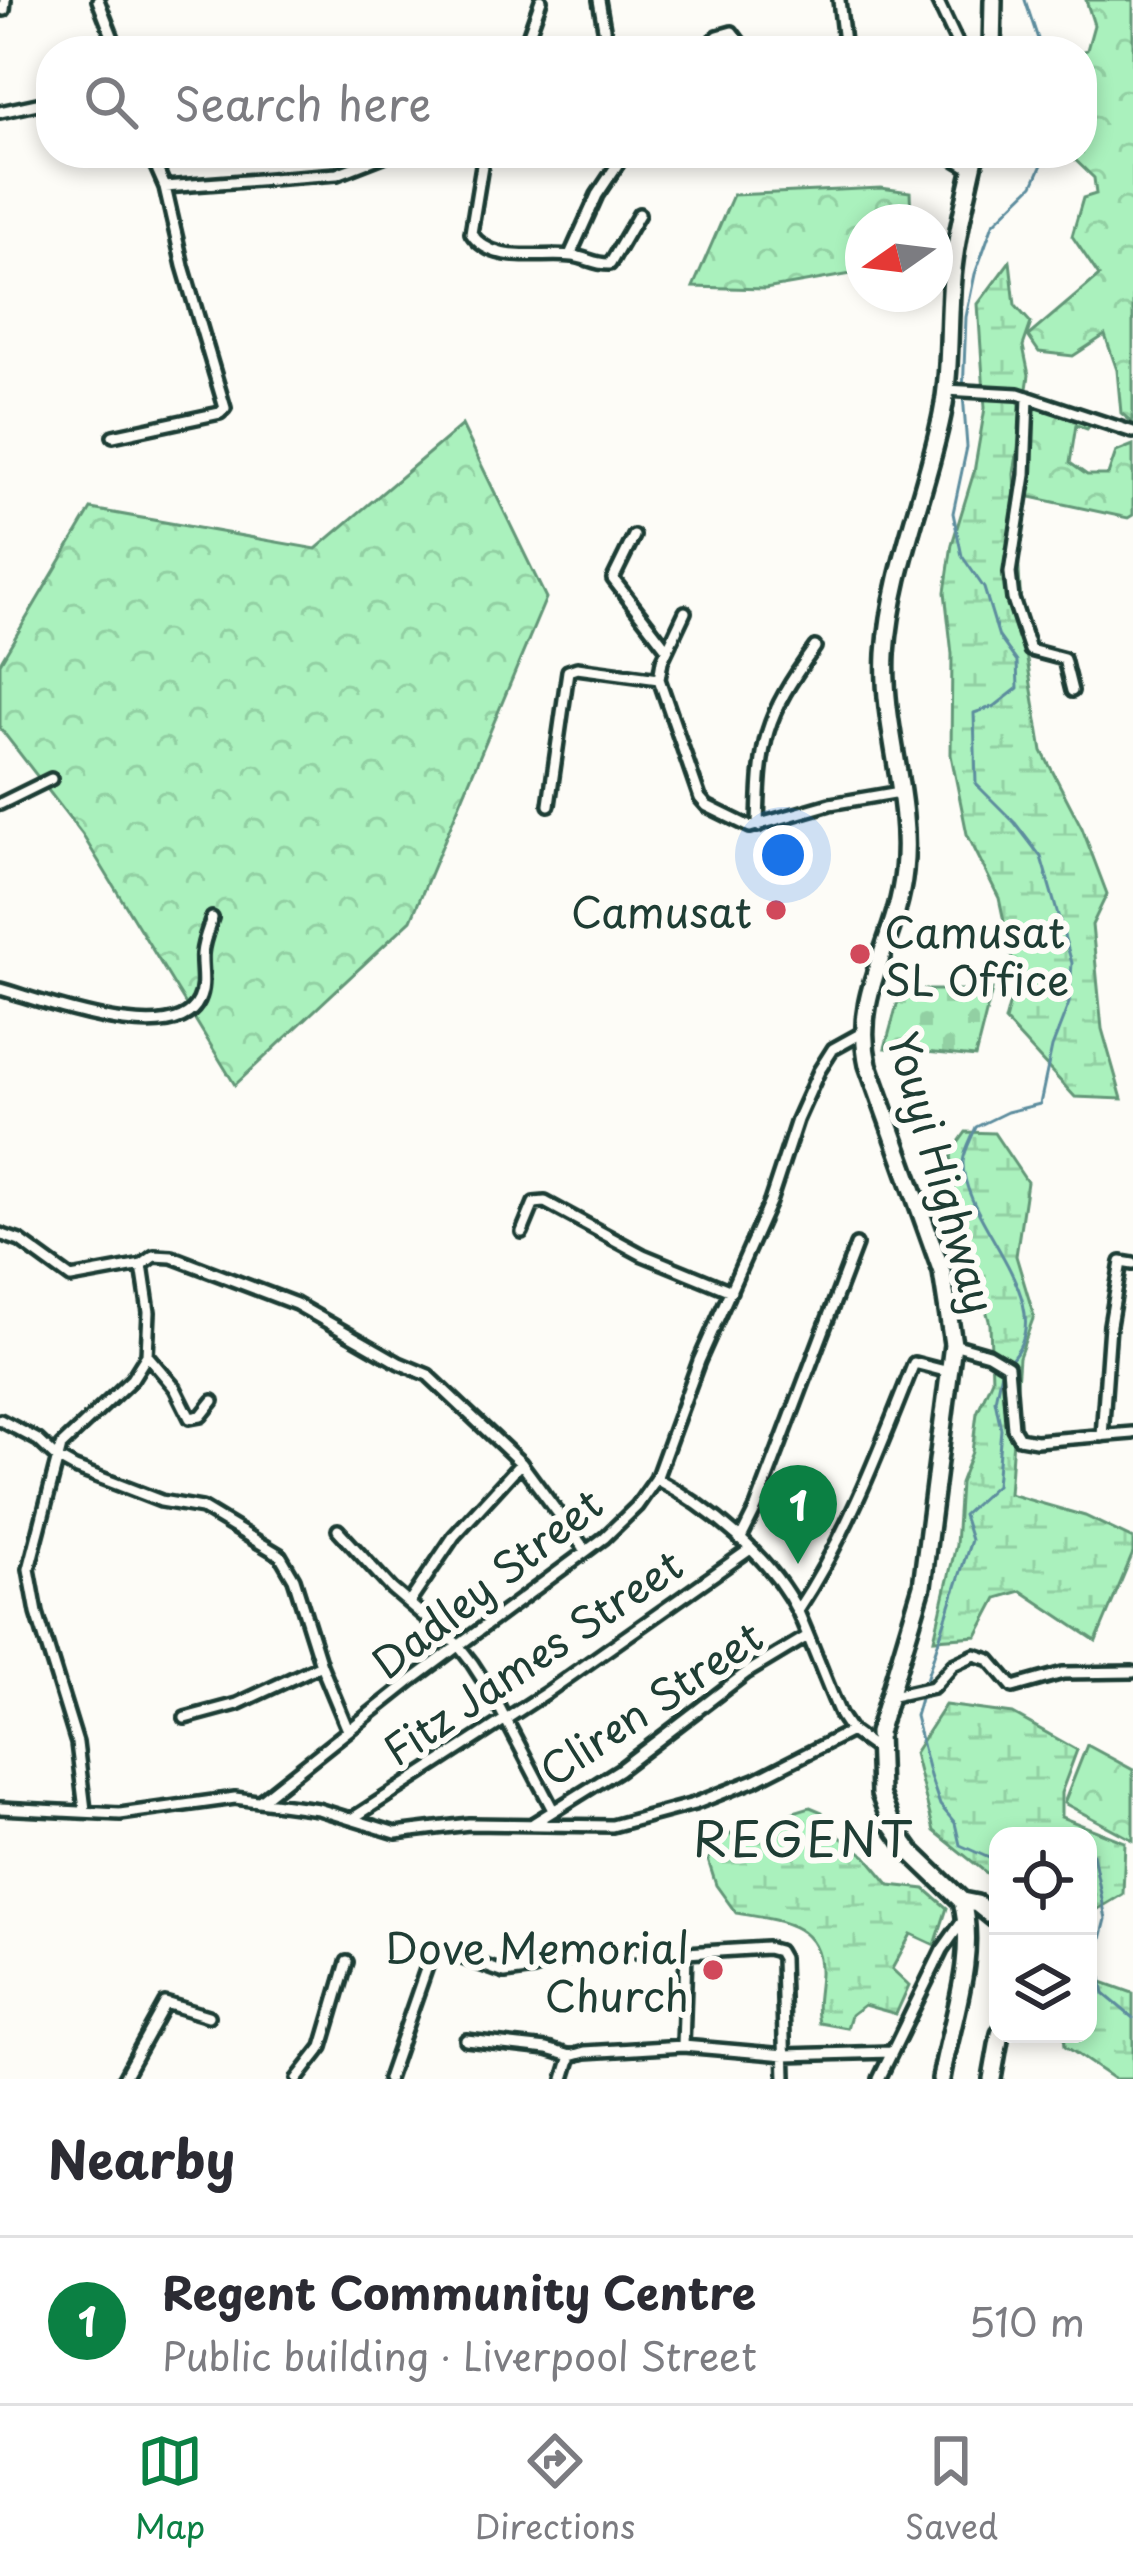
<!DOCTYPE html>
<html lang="en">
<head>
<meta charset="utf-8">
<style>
	body { margin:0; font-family:"Playpen Sans",sans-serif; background:#f7f7f7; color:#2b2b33 }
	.controls { position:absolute; right:36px; bottom:36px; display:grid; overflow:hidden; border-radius:24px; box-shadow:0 6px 18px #0003 }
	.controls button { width:108px; height:108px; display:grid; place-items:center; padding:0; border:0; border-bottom:3px solid #e1e1e2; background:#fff; color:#2b2b33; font:60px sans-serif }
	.compass { position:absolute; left:845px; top:204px; width:108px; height:108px; border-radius:50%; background:#fff; box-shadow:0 6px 18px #0003; rotate:256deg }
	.you { position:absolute; left:783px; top:855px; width:42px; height:42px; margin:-30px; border:9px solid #fff; border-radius:50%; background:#1a73e8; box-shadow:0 0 0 18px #1a73e833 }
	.badge { display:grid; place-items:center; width:78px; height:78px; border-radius:50%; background:#0b8043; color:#fff; font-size:39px; font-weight:700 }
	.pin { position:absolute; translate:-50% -99px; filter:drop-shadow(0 3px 6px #0008) }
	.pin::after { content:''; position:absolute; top:63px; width:42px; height:36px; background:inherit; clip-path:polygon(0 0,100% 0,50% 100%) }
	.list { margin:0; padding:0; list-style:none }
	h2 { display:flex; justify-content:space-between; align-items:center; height:156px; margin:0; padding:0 48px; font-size:51px }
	h2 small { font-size:39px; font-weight:400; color:#7c7c81 }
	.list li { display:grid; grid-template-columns:78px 1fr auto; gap:36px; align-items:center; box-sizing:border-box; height:168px; padding:0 48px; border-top:3px solid #e1e1e2 }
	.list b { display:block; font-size:45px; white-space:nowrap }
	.list p { margin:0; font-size:39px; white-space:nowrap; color:#7c7c81 }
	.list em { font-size:39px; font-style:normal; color:#7c7c81 }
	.icon { flex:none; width:66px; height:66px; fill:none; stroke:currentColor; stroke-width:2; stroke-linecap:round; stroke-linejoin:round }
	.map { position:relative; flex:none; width:1133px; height:2079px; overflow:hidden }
	.search { position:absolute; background:#fff; box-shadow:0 6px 18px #0003; left:36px; right:36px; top:36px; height:132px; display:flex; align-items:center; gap:30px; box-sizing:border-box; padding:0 42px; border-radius:48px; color:#7c7c81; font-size:45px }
	.sheet { height:324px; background:#fff }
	nav { display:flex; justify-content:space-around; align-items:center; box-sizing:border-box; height:168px; border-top:3px solid #e1e1e2; background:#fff; font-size:33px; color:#7c7c81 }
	nav a { display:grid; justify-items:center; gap:6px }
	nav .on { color:#0b8043 }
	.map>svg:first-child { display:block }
</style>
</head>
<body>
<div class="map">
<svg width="1133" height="2079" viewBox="0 0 1133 2079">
	<defs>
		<pattern id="forest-crowns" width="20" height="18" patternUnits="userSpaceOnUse" patternTransform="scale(3)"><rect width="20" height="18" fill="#aaf1bd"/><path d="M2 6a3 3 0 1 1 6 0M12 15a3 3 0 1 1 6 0" fill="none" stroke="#92d0a3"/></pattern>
		<pattern id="wetland-marsh" width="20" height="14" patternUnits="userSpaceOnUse" patternTransform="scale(3)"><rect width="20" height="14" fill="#aaf1bd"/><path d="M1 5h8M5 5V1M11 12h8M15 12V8" fill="none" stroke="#92d0a3"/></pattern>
		<pattern id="cemetery-stones" width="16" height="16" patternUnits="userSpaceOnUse" patternTransform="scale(3)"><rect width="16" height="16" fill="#aaf1bd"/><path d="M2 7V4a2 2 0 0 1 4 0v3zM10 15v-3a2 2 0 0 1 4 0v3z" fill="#92d0a3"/></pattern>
	</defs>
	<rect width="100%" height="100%" fill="#fdfcf7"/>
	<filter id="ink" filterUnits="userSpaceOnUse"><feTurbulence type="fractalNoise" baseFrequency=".00833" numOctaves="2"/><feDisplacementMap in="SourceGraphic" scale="24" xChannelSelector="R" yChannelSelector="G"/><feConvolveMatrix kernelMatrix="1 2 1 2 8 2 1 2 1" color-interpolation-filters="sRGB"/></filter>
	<g filter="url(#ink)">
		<!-- forest -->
		<path fill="url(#forest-crowns)" stroke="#649778" stroke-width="3" d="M1086 0H1133V423L1121 413 1117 370 1105 335 1073 356 1039 352 1028 336 1099 276 1072 236 1083 198 1096 194 1094 178 1068 153H1082V52L1087 50 1094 25Z
			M881 188 910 192 911 215 924 222H863V272L765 289 693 287 733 195Z
			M1031 403 1091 424 1087 429 1076 425 1070 463 1087 475H1108L1116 452 1133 445V515L1128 518 1026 496 1032 450Z
			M462 425 546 598 411 920 235 1085 82 834 0 728V663L91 509 316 549Z
			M1087 1745 1133 1770V1840L1064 1803Z"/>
		<!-- wetland -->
		<path fill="url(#wetland-marsh)" stroke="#649778" stroke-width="3" d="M1010 261 1015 305 1031 323 1023 346 1029 375 1014 474 1022 629 1042 751 1082 828 1107 894 1092 925 1102 1029 1122 1099 1075 1097 1005 1021 1016 978 999 898 967 834 951 755 952 654 945 592 952 544 974 472 985 408 978 304Z
			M966 1132 994 1133 1027 1182 1016 1256 1034 1316 1019 1357 1009 1494 1085 1516 1133 1539V1553L1096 1641 1021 1591 997 1598 977 1636 934 1639 956 1545 960 1483 972 1452 977 1413 992 1379 990 1324 955 1196 951 1153Z
			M945 1705 1013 1714 1077 1750 1061 1793V1817L1125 1842 1123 1894 1088 1915V1836H998V1874L989 1875 934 1831 914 1753Z
			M810 1807 822 1812 833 1832 866 1856 890 1885 925 1889 947 1908 935 1945 911 1934 892 1969 909 1985 896 2014 864 2005 851 2015 847 2028 819 2023C815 2004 819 1993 820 1974 822 1922 776 1920 736 1913L716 1885 708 1860 727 1832 743 1844 772 1832 787 1814Z
			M1088 1977 1133 1993V2079H1114L1065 2046 1064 2034H1088Z"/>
		<!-- cemetery -->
		<path fill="url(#cemetery-stones)" stroke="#649778" stroke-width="3" d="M901 990H992L975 1057 885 1048Z"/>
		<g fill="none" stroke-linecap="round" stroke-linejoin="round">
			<!-- stream -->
			<path stroke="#5d8d9e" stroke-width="3" d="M1025 0 1042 51
				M1009 1361C1065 1305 961 1221 963 1162 964 1151 972 1137 976 1127L1007 1112 1040 1104 1052 1047 1069 1003 1072 963 1041 857 1015 823 976 784 974 713 995 706 1018 688 1017 662 999 637 984 588 962 556 953 513 967 447 963 394 966 317 975 274 993 224 1033 185 1047 153
				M924 1686 971 1540 963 1515 996 1485 1001 1429 995 1400 1002 1367
				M921 1695 915 1716 930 1776 940 1805 955 1823 960 1845 998 1862
				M1088 1854H1093L1106 1919 1097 1955 1104 1994 1133 2018"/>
			<defs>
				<path id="street" d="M98 0 118 51
					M599 0 608 51
					M839 0 845 51
					M937 0 961 51
					M4 10 5 0
					M523 51 541 0
					M702 51 718 36 732 32 746 51
					M0 112 51 101
					M150 153 165 187 337 174 391 153
					M484 153 471 233C492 266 540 252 572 256 586 257 595 265 610 264L639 214
					M945 153 973 170
					M570 255 597 195 625 153
					M946 390 1018 394 1133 432
					M1028 397 1025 475 1010 573 1013 599 1030 650 1064 659 1072 691
					M113 436 220 413 225 408 183 266 165 187
					M634 536 613 579 667 649
					M685 612 662 661 659 679 700 798 707 806 750 827 830 804 900 792
					M0 804 51 779
					M549 805 568 671 577 668 659 679
					M758 826C760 740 764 718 815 647
					M0 989C41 1000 176 1052 199 1000 206 985 201 969 202 954 203 941 208 930 212 918
					M522 1232 534 1203 545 1202 643 1255 731 1291
					M0 1234 20 1241 71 1278 142 1265 154 1256 172 1257 296 1304 399 1363 428 1375 521 1463 586 1551
					M953 1344 988 1354 1008 1366 1013 1428 1019 1438 1036 1441 1133 1433
					M147 1355 175 1388 190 1418 201 1416 213 1401
					M0 1420 38 1440 57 1458 75 1468 161 1501 202 1508 280 1555 294 1579 321 1665 348 1730
					M1102 1436 1110 1325 1121 1262 1133 1264
					M656 1479C709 1507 771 1557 798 1612 813 1646 826 1682 841 1716L851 1731 876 1749
					M338 1530 392 1589 458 1645 472 1663 494 1697 552 1808
					M740 1540 756 1508 856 1245
					M409 1603 454 1536 521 1463
					M797 1611C848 1534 880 1448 914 1363L949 1372
					M888 1697 933 1687 953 1665 975 1655 990 1660 1013 1687 1063 1673 1133 1672
					M185 1718 237 1704 321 1665
					M262 1799 412 1680 604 1538 637 1506 656 1479 699 1361 770 1202 797 1120 819 1071 833 1049 862 1033
					M0 1808 120 1814 235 1798 318 1809 396 1833 469 1824 612 1826 694 1804 755 1780 851 1731
					M85 1810 77 1743 37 1613 29 1569 61 1446 132 1379 147 1355 149 1312 142 1265
					M353 1818 546 1693 749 1550
					M534 1823 619 1770 746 1673 806 1637
					M466 2040 547 2049 571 2056
					M683 2046 686 1953
					M123 2079 165 2003 208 2016
					M297 2079 322 2047 347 1962
					M388 2079 431 1955 437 1949 505 1973 534 1969 594 1951 686 1953 767 1948 778 1951 782 1958 785 2079
					M564 2079 571 2056 585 2052 683 2046 785 2055 891 2052
					M879 2079 942 1950 967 1915"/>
				<path id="primary" d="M992 51 993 0
					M976 153C967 195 956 235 952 278 948 324 951 370 942 415 926 494 891 572 886 654 882 728 912 798 904 871 897 942 852 992 868 1065L942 1272 953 1344 922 1586 878 1733 880 1794 892 1825 911 1852 962 1901 977 1904 998 1921
					M941 2079C951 2021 977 1959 962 1901
					M992 2079 1000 2034"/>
			</defs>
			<!-- street casing -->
			<use href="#street" stroke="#1f3d34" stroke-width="18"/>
			<!-- primary casing -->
			<use href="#primary" stroke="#1f3d34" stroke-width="24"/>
			<!-- street -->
			<use href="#street" stroke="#fdfcf7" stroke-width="9"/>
			<!-- primary -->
			<use href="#primary" stroke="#fdfcf7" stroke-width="15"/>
		</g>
	</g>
	<!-- markers -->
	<g fill="#d1495b" stroke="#fdfcf7" stroke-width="4.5">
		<circle cx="776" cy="910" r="12"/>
		<circle cx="860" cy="954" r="12"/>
		<circle cx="713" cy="1970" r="12"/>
	</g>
	<g text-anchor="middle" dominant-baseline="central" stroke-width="12" stroke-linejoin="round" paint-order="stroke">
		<!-- poi labels -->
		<g font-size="42" fill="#1f3d34" stroke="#fdfcf7" text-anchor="end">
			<text x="752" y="910">Camusat</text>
			<text x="884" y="930" text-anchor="start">Camusat<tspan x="884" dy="48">SL Office</tspan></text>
			<text x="689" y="1946">Dove Memorial<tspan x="689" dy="48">Church</tspan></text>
		</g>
		<!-- street labels -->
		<g font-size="42" fill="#1f3d34" stroke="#fdfcf7">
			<text transform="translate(943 1172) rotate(74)">Youyi Highway</text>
			<text transform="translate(486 1582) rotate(-38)">Dadley Street</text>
			<text transform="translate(532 1656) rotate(-34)">Fitz James Street</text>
			<text transform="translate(650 1702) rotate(-34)">Cliren Street</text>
		</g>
		<!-- quarter labels -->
		<g font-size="48" letter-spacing="3" fill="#1f3d34" stroke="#fdfcf7">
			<text x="804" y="1837">REGENT</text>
		</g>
	</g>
</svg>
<div class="controls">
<button><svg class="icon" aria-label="locate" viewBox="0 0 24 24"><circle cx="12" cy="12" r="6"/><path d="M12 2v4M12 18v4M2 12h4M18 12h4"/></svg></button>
<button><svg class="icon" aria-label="layers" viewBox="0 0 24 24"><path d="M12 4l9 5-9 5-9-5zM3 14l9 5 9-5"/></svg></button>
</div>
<svg class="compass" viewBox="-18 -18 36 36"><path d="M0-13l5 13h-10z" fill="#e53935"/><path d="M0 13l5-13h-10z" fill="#7c7c81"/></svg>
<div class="you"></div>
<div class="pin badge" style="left:798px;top:1564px">1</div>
<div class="search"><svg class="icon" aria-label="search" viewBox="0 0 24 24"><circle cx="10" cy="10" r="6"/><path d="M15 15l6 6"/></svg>Search here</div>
</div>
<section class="sheet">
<h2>Nearby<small></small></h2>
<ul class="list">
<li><span class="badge">1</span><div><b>Regent Community Centre</b><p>Public building · Liverpool Street</p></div><em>510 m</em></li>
</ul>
</section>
<nav>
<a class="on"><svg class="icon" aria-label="map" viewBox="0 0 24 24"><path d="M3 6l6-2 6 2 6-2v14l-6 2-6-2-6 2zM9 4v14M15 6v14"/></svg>Map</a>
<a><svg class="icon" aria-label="directions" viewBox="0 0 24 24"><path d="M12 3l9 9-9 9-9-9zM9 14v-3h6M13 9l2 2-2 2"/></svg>Directions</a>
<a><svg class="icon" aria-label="saved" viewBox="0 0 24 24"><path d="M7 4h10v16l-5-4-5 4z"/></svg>Saved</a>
</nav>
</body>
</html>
